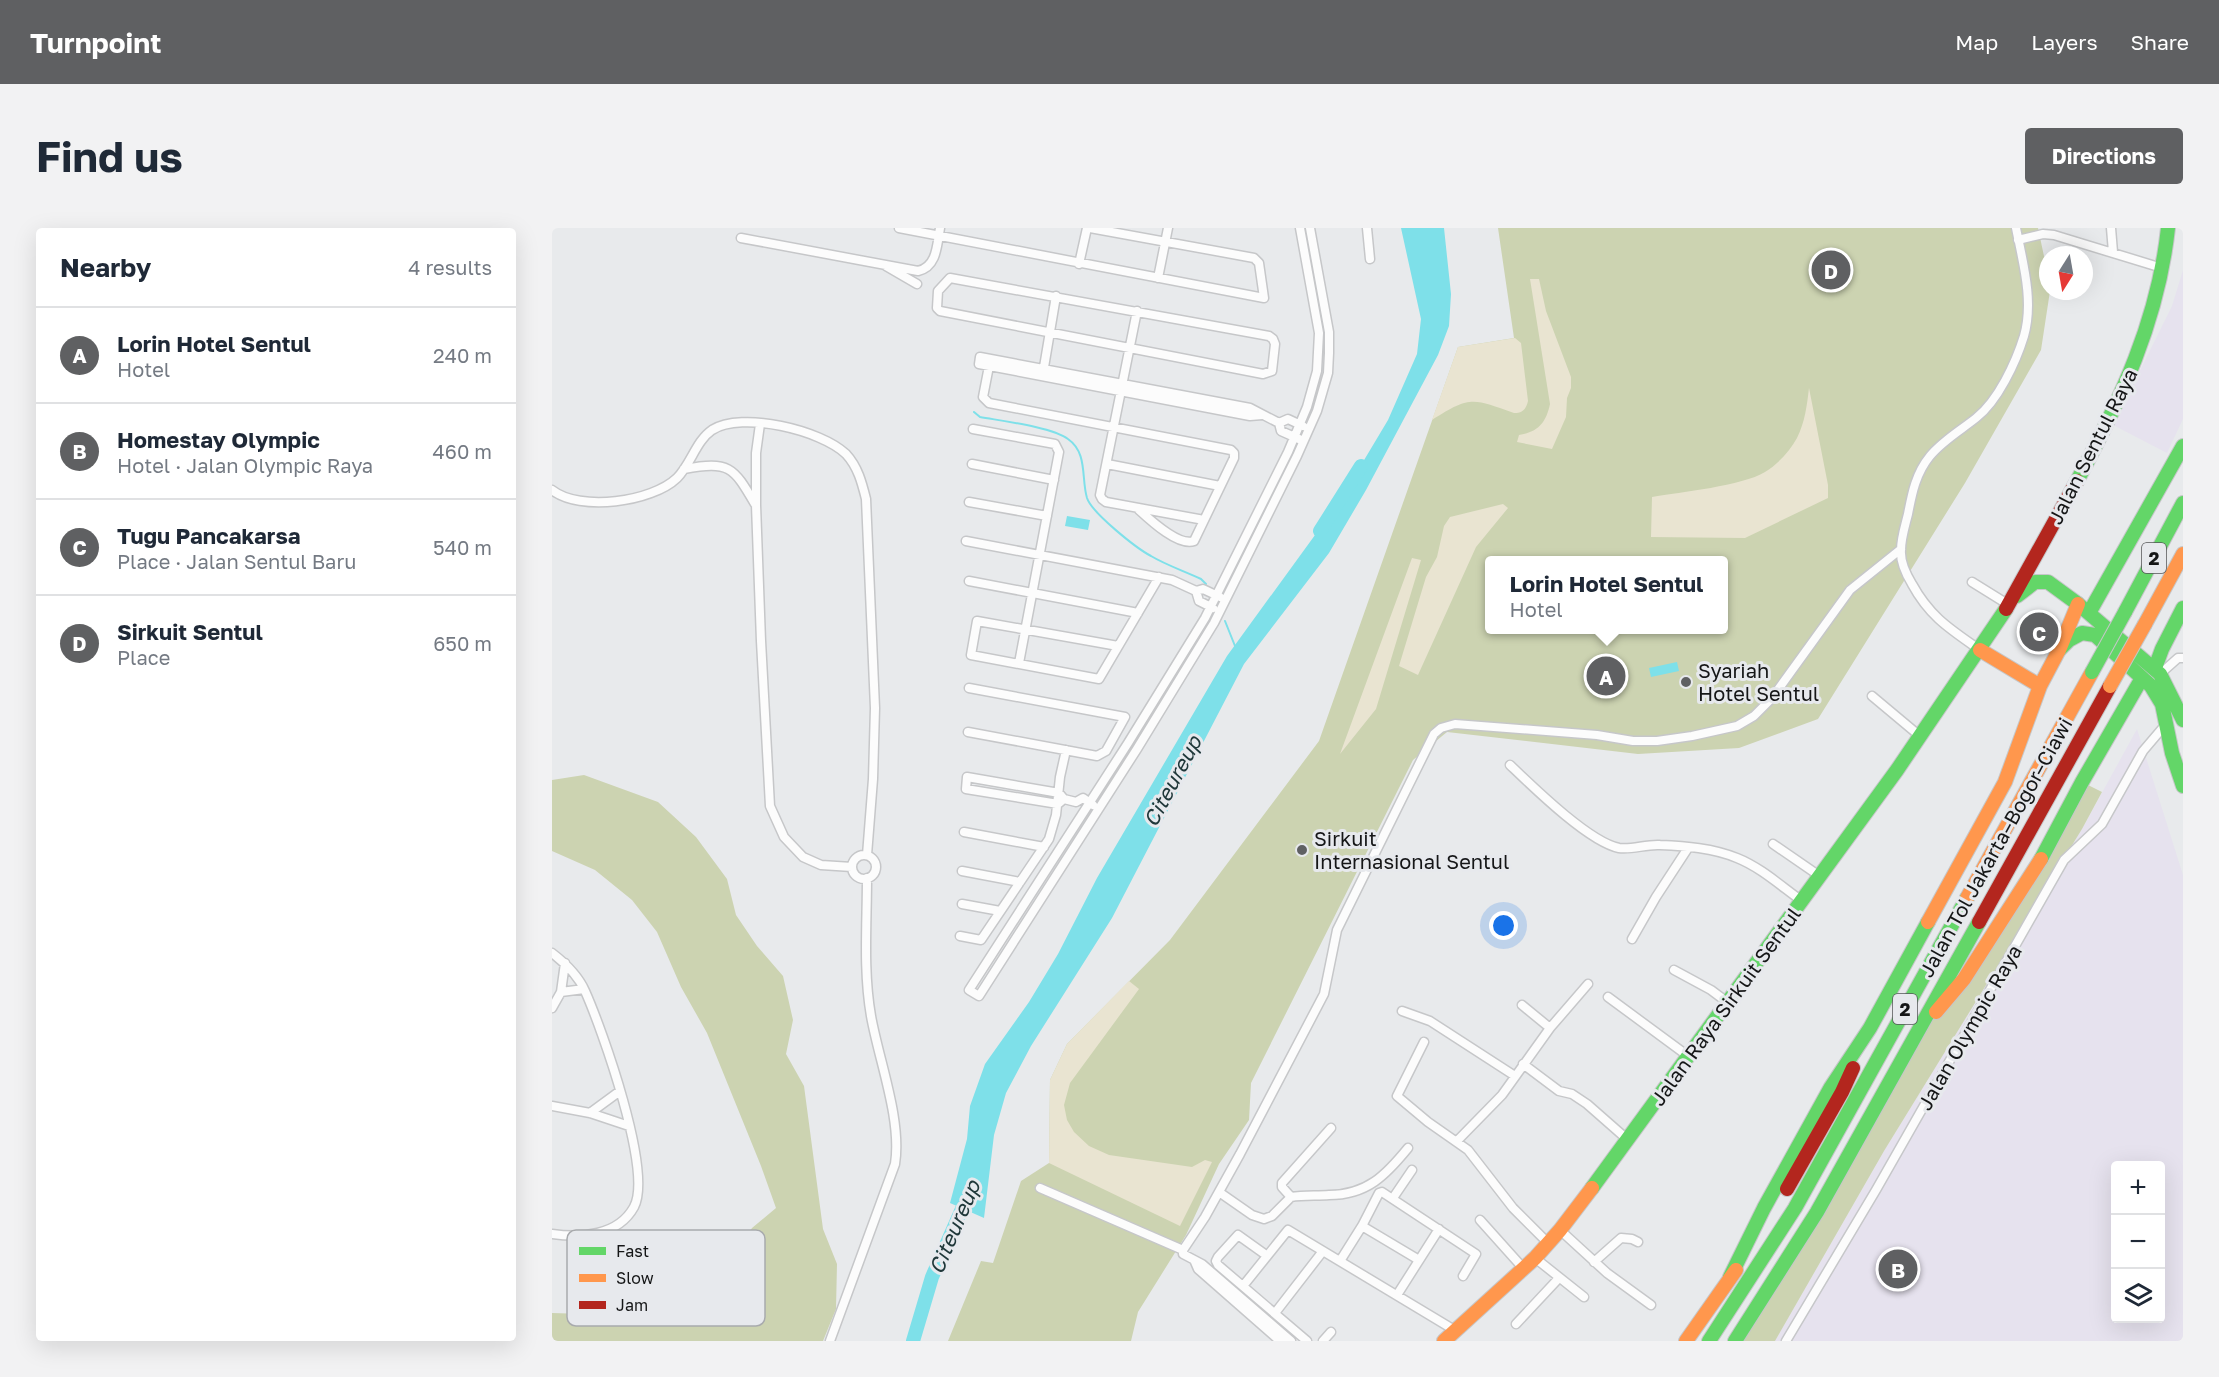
<!DOCTYPE html>
<html lang="en">
<head>
<meta charset="utf-8">
<style>
	body { margin:0; font-family:"Golos Text",sans-serif; background:#f2f2f3; color:#1f2937 }
	.controls { position:absolute; right:18px; bottom:18px; display:grid; overflow:hidden; border-radius:6px; box-shadow:0 6px 24px #0002 }
	.controls button { width:54px; height:54px; display:grid; place-items:center; padding:0; border:0; border-bottom:2px solid #e0e1e3; background:#fff; color:#1f2937; font:30px sans-serif }
	.compass { position:absolute; left:1487px; top:18px; width:54px; height:54px; border-radius:50%; background:#fff; box-shadow:0 6px 24px #0002; rotate:191deg }
	.you { position:absolute; left:952px; top:698px; width:21px; height:21px; margin:-15px; border:4px solid #fff; border-radius:50%; background:#1a73e8; box-shadow:0 0 0 9px #1a73e833 }
	.badge { display:grid; place-items:center; width:39px; height:39px; border-radius:50%; background:#5f6062; color:#fff; font-size:20px; font-weight:700 }
	.pin { position:absolute; translate:-50% -50%; border:3px solid #fff; box-shadow:0 2px 6px #0006 }
	.popup { position:absolute; left:933px; top:328px; width:243px; height:78px; box-sizing:border-box; display:grid; place-content:center; border-radius:6px; background:#fff; filter:drop-shadow(0 2px 4px #0005); font-size:20px; white-space:nowrap; color:#747a83 }
	.popup b { font-size:22px; color:#1f2937 }
	.popup::after { content:''; position:absolute; left:50%; top:100%; margin-left:-12px; border:12px solid transparent; border-top-color:#fff }
	.list { margin:0; padding:0; list-style:none }
	h2 { display:flex; justify-content:space-between; align-items:center; height:78px; margin:0; padding:0 24px; font-size:26px }
	h2 small { font-size:20px; font-weight:400; color:#747a83 }
	.list li { display:grid; grid-template-columns:39px 1fr auto; gap:18px; align-items:center; box-sizing:border-box; height:96px; padding:0 24px; border-top:2px solid #e0e1e3 }
	.list b { display:block; font-size:22px; white-space:nowrap }
	.list p { margin:0; font-size:20px; white-space:nowrap; color:#747a83 }
	.list em { font-size:20px; font-style:normal; color:#747a83 }
	.icon { flex:none; width:33px; height:33px; fill:none; stroke:currentColor; stroke-width:2; stroke-linecap:round; stroke-linejoin:round }
	.map { position:relative; flex:none; width:1631px; height:1113px; overflow:hidden; border-radius:6px }
	header { display:flex; align-items:center; gap:36px; box-sizing:border-box; height:84px; padding:0 30px; background:#5f6062; color:#fff }
	header strong { font-size:28px }
	nav { display:flex; gap:33px; margin-inline-start:auto; font-size:21px }
	.intro { display:flex; align-items:center; justify-content:space-between; box-sizing:border-box; height:144px; padding:0 36px }
	h1 { margin:0; font-size:42px }
	.button { padding:15px 27px; border-radius:6px; background:#5f6062; color:#fff; font-size:21px; font-weight:700 }
	main { display:flex; gap:36px; padding:0 36px }
	aside { flex:1; background:#fff; border-radius:6px; box-shadow:0 6px 24px #0002 }
	.map>svg:first-child { display:block }
</style>
</head>
<body>
<header>
<strong>Turnpoint</strong>
<nav><a>Map</a><a>Layers</a><a>Share</a></nav>
</header>
<div class="intro"><h1>Find us</h1><a class="button">Directions</a></div>
<main>
<aside>
<h2>Nearby<small>4 results</small></h2>
<ul class="list">
<li><span class="badge">A</span><div><b>Lorin Hotel Sentul</b><p>Hotel</p></div><em>240 m</em></li>
<li><span class="badge">B</span><div><b>Homestay Olympic</b><p>Hotel · Jalan Olympic Raya</p></div><em>460 m</em></li>
<li><span class="badge">C</span><div><b>Tugu Pancakarsa</b><p>Place · Jalan Sentul Baru</p></div><em>540 m</em></li>
<li><span class="badge">D</span><div><b>Sirkuit Sentul</b><p>Place</p></div><em>650 m</em></li>
</ul>
</aside>
<div class="map">
<svg width="1631" height="1113" viewBox="0 0 1631 1113">
	<rect width="100%" height="100%" fill="#e8eaec"/>
	<!-- industrial -->
	<path fill="#e6e2ee" fill-rule="evenodd" d="M1631 42V191L1615 225 1561 197 1620 78Z
		M1585 501 1631 647V1113H1223L1332 923 1530 601ZM1564 938H1608V1090H1564Z"/>
	<!-- green -->
	<path fill="#ccd3b1" fill-rule="evenodd" d="M946 0H1486L1496 47V63H1498L1489 122 1413 255 1266 491 1187 520 1086 526 895 504 861 532 699 855 697 892 667 936 634 1007 586 1084 579 1113H396L429 1033 441 1035 469 953 497 935 498 852 515 816 618 712 767 513 906 119 962 110ZM937 332H1171V402H937Z
		M32 547 106 574 144 609 175 651 184 687 205 718 231 748 241 792 234 826 252 858 271 1001 285 1036 284 1081 271 1113H0V1085L68 1087 116 1094 157 1079 175 1037 200 1000 224 980 209 938 155 805 129 759 105 704 80 672 43 642 0 623V552Z
		M1530 554 1550 564 1530 601 1332 923 1223 1113H1183L1359 814 1412 751Z"/>
	<!-- sand -->
	<path fill="#e9e4d1" d="M978 51H987L994 83 1019 149V160L1015 170 1014 189 1000 221 965 214 967 207C986 204 994 195 998 176Z
		M963 110 969 115 976 173C974 181 971 185 962 185 921 171 919 167 880 192L906 119Z
		M1257 160 1276 257V270L1193 310 1099 309 1100 269C1129 264 1190 258 1213 244 1226 236 1238 223 1245 210 1253 194 1255 177 1257 160Z
		M951 276 956 280 924 319 866 447 847 438 874 349 885 329 892 298 898 289Z
		M860 330 869 332 824 481 788 526Z
		M577 753 587 761 518 855 512 877 515 892 522 904 537 918 557 927 640 939 653 932 660 934 628 998 497 935 498 852 515 816Z"/>
	<!-- water -->
	<path fill="#7ee0e9" d="M849 0H892L899 66 897 98 886 127 814 262 777 325 692 436 560 690 479 818 454 865 442 907 432 990 398 975 415 911 418 878 433 836 477 774 506 726 545 650 675 428 787 274 836 192 865 126 869 91Z
		M515 288 538 292 536 302 513 298Z
		M1125 434 1127 443 1099 449 1097 440Z"/>
	<g fill="none" stroke-linecap="round" stroke-linejoin="round">
		<!-- stream -->
		<path stroke="#7ee0e9" stroke-width="2" d="M422 184 428 189C450 193 500 199 516 211 536 225 529 250 535 270 540 285 584 320 599 328 614 337 632 343 649 351L654 356
			M673 393 683 418"/>
		<!-- river -->
		<path stroke="#7ee0e9" stroke-width="14" d="M768 303 809 238
			M361 1113 380 1049 417 965"/>
		<defs>
			<path id="street" d="M347 0 712 70 707 35 702 30 538 0
				M748 0 767 105 765 143 755 179 736 224 653 390 576 515 417 762 427 768 585 521 662 395 745 228 765 183 776 145 777 125V104L758 0
				M815 0 818 31
				M1559 0 1561 24
				M189 10 366 43C385 39 385 17 388 0
				M1466 12 1491 6 1502 7 1610 40
				M527 36 535 0
				M334 38 365 56
				M398 50 717 108 721 111 723 116 720 143 711 146 388 83 385 80 386 63Z
				M606 50 616 0
				M585 83 548 267 550 271 554 274 652 292
				M437 138 431 169 437 175 679 222 682 225V230L642 313C626 319 596 290 585 280
				M491 145 504 68
				M710 187 698 188 427 136 428 129 698 180 727 195 729 203 747 211
				M727 195 736 191 751 198
				M208 196 204 225V277L209 413 218 578 232 609 251 629 269 637 300 639
				M421 201 503 216 507 224 467 435
				M420 236 502 252
				M555 236 668 258
				M132 241C177 233 181 238 203 276
				M0 262C28 284 100 274 125 250 139 236 144 213 160 202 190 183 269 202 294 226 306 239 310 255 314 271L323 480 321 551 315 627
				M417 274 495 288
				M414 313 620 352 644 363 651 361 668 369
				M417 353 586 385
				M1420 354 1457 377
				M644 363 647 373 661 380
				M566 418 425 393 419 427 547 451 607 349
				M1428 422C1398 401 1378 389 1360 356 1354 346 1348 334 1349 322 1349 310 1353 298 1356 286 1360 265 1364 245 1378 228 1390 213 1409 202 1424 190 1446 173 1464 134 1472 108 1482 73 1471 35 1464 0
				M1608 446 1626 430H1631
				M1320 468 1369 509
				M416 504 545 528 554 523 573 489 417 460
				M958 537C981 559 1037 614 1067 620 1080 622 1094 616 1108 617 1133 618 1161 620 1185 630 1208 639 1229 658 1250 673
				M512 571 506 576 414 561 415 549 507 565 512 571 524 574 531 570 541 577
				M412 604 492 619
				M1221 616 1269 649
				M300 639a12 12 0 1 1 24 0a12 12 0 1 1-24 0Z
				M410 643 468 654
				M410 676 448 683
				M408 708 429 712 497 611 504 587 508 549 514 522
				M1080 711 1104 669 1136 620
				M0 725C13 735 26 747 33 763 50 801 101 944 82 979 66 1008 29 1010 0 1006
				M1122 742 1159 762 1175 774
				M9 764 32 761
				M1056 769 1136 828
				M970 777 998 800
				M0 780 9 764 13 735
				M850 783 878 793 963 848
				M872 814 845 868 876 894 916 922 961 980 996 1015
				M971 836 1007 863 1020 866 1035 876 1076 912
				M0 878 38 885 77 898
				M38 885 68 863
				M905 913 950 867 998 800 1036 756
				M488 960 631 1022
				M667 964 700 987 712 991 720 988 739 969C752 967 765 968 777 967 815 967 834 947 856 920
				M739 969 730 959V955L779 900
				M841 970 860 942
				M928 992 971 1040
				M810 998 867 1032
				M1008 1002 1055 1045 1099 1077
				M714 1027 686 1007 666 1029 664 1033 666 1037 755 1113
				M983 1030 1032 1069
				M788 1033 810 998 827 965 830 964 924 1026 911 1048
				M643 1034 646 1041 728 1113
				M1042 1034 1069 1010 1080 1011 1086 1014
				M691 1058 736 1002 904 1103
				M845 1067 887 1001
				M723 1085 771 1023
				M964 1096 1007 1050
				M278 1113 343 936C350 892 327 833 319 788 311 742 315 696 315 650
				M739 1113 650 1036 631 1026V1022L653 989 688 926 772 766 785 702 882 506 889 500 903 496 1045 507 1081 513H1105L1140 508 1185 498 1202 488 1220 470 1298 362 1349 321
				M771 1113 779 1104
				M1234 1113 1324 962 1512 632 1550 596 1591 523 1614 496"/>
			<path id="fast" d="M1525 253C1569 171 1606 93 1616 0
				M1465 368 1483 354H1496L1526 376 1608 446 1631 492
				M1573 384 1631 275
				M1537 385 1631 218
				M1507 422 1517 412 1530 405 1543 407 1599 458 1610 476 1620 525 1631 558
				M1603 440 1610 421 1631 380
				M1489 631 1530 554 1590 450
				M1040 960 1345 542 1454 381
				M1178 1049 1212 980 1279 859 1318 800 1376 694
				M1157 1113 1243 980 1415 670
				M1183 1113 1265 984 1427 694"/>
			<path id="slow" d="M1593 396 1631 326
				M1428 422 1488 458 1507 422 1526 376
				M1415 670 1540 444
				M1376 694 1453 554 1488 458
				M1384 784 1412 751 1489 631
				M892 1113 983 1030 1008 1002 1040 960
				M1134 1113 1184 1042"/>
			<path id="jam" d="M1454 381 1525 253
				M1427 694 1558 458
				M1235 961 1290 864 1301 840"/>
		</defs>
		<!-- street casing -->
		<use href="#street" stroke="#c6c7c9" stroke-width="11"/>
		<!-- fast casing -->
		<use href="#fast" stroke="#c6c7c9" stroke-width="16"/>
		<!-- slow casing -->
		<use href="#slow" stroke="#c6c7c9" stroke-width="16"/>
		<!-- jam casing -->
		<use href="#jam" stroke="#c6c7c9" stroke-width="16"/>
		<!-- street -->
		<use href="#street" stroke="#fcfcfc" stroke-width="8"/>
		<!-- fast -->
		<use href="#fast" stroke="#63d668" stroke-width="14"/>
		<!-- slow -->
		<use href="#slow" stroke="#ff974d" stroke-width="14"/>
		<!-- jam -->
		<use href="#jam" stroke="#b3261e" stroke-width="14"/>
		<defs>
			<path id="fast-bridge" d="M1540 444 1573 384"/>
			<path id="slow-bridge" d="M1558 458 1593 396"/>
		</defs>
		<!-- fast-bridge casing -->
		<use href="#fast-bridge" stroke="#c6c7c9" stroke-width="16" stroke-linecap="butt"/>
		<!-- slow-bridge casing -->
		<use href="#slow-bridge" stroke="#c6c7c9" stroke-width="16" stroke-linecap="butt"/>
		<!-- fast-bridge -->
		<use href="#fast-bridge" stroke="#63d668" stroke-width="14"/>
		<!-- slow-bridge -->
		<use href="#slow-bridge" stroke="#ff974d" stroke-width="14"/>
	</g>
	<!-- markers -->
	<g fill="#5f6062" stroke="#e7e9ed" stroke-width="2">
		<circle cx="1134" cy="454" r="6"/>
		<circle cx="750" cy="622" r="6"/>
	</g>
	<g text-anchor="middle" dominant-baseline="central" stroke-width="6" stroke-linejoin="round" paint-order="stroke">
		<!-- shield labels -->
		<g fill="#e7e9ed" stroke="#545557" stroke-width="1.5">
			<rect x="1590" y="315" width="24" height="30" rx="4.5"/>
			<rect x="1341" y="766" width="24" height="30" rx="4.5"/>
		</g>
		<g font-size="18" font-weight="bold" fill="#151617">
			<text x="1602" y="330">2</text>
			<text x="1353" y="781">2</text>
		</g>
		<!-- street labels -->
		<g font-size="20" fill="#151617" stroke="#e7e9ed">
			<text transform="translate(1540 218) rotate(-63)">Jalan Sentul Raya</text>
			<text transform="translate(1443 619) rotate(-61)">Jalan Tol Jakarta–Bogor–Ciawi</text>
			<text transform="translate(1173 778) rotate(-54)">Jalan Raya Sirkuit Sentul</text>
			<text transform="translate(1417 799) rotate(-60)">Jalan Olympic Raya</text>
		</g>
		<!-- poi labels -->
		<g font-size="20" fill="#151617" stroke="#e7e9ed" text-anchor="start">
			<text x="1146" y="442">Syariah<tspan x="1146" dy="23">Hotel Sentul</tspan></text>
			<text x="762" y="610">Sirkuit<tspan x="762" dy="23">Internasional Sentul</tspan></text>
		</g>
		<!-- water labels -->
		<g font-size="21" font-style="italic" fill="#20383a" stroke="#e7e9ed">
			<text transform="translate(620 553) rotate(-62)">Citeureup</text>
			<text transform="translate(402 999) rotate(-67)">Citeureup</text>
		</g>
	</g>
	<!-- legend -->
	<rect x="15" y="1002" width="198" height="96" rx="9" fill="#e7e9ed" stroke="#a8aaad" stroke-width="1.5"/>
	<rect x="27" y="1019" width="27" height="8" fill="#63d668"/>
	<rect x="27" y="1046" width="27" height="8" fill="#ff974d"/>
	<rect x="27" y="1073" width="27" height="8" fill="#b3261e"/>
	<g font-size="16" fill="#151617">
		<text x="64" y="1029">Fast</text>
		<text x="64" y="1056">Slow</text>
		<text x="64" y="1083">Jam</text>
	</g>
</svg>
<div class="controls">
<button>+</button>
<button>−</button>
<button><svg class="icon" aria-label="layers" viewBox="0 0 24 24"><path d="M12 4l9 5-9 5-9-5zM3 14l9 5 9-5"/></svg></button>
</div>
<svg class="compass" viewBox="-18 -18 36 36"><path d="M0-13l5 13h-10z" fill="#e53935"/><path d="M0 13l5-13h-10z" fill="#747a83"/></svg>
<div class="you"></div>
<div class="pin badge" style="left:1054px;top:448px">A</div>
<div class="popup"><b>Lorin Hotel Sentul</b>Hotel</div>
<div class="pin badge" style="left:1346px;top:1041px">B</div>
<div class="pin badge" style="left:1487px;top:404px">C</div>
<div class="pin badge" style="left:1279px;top:42px">D</div>
</div>
</main>
</body>
</html>
